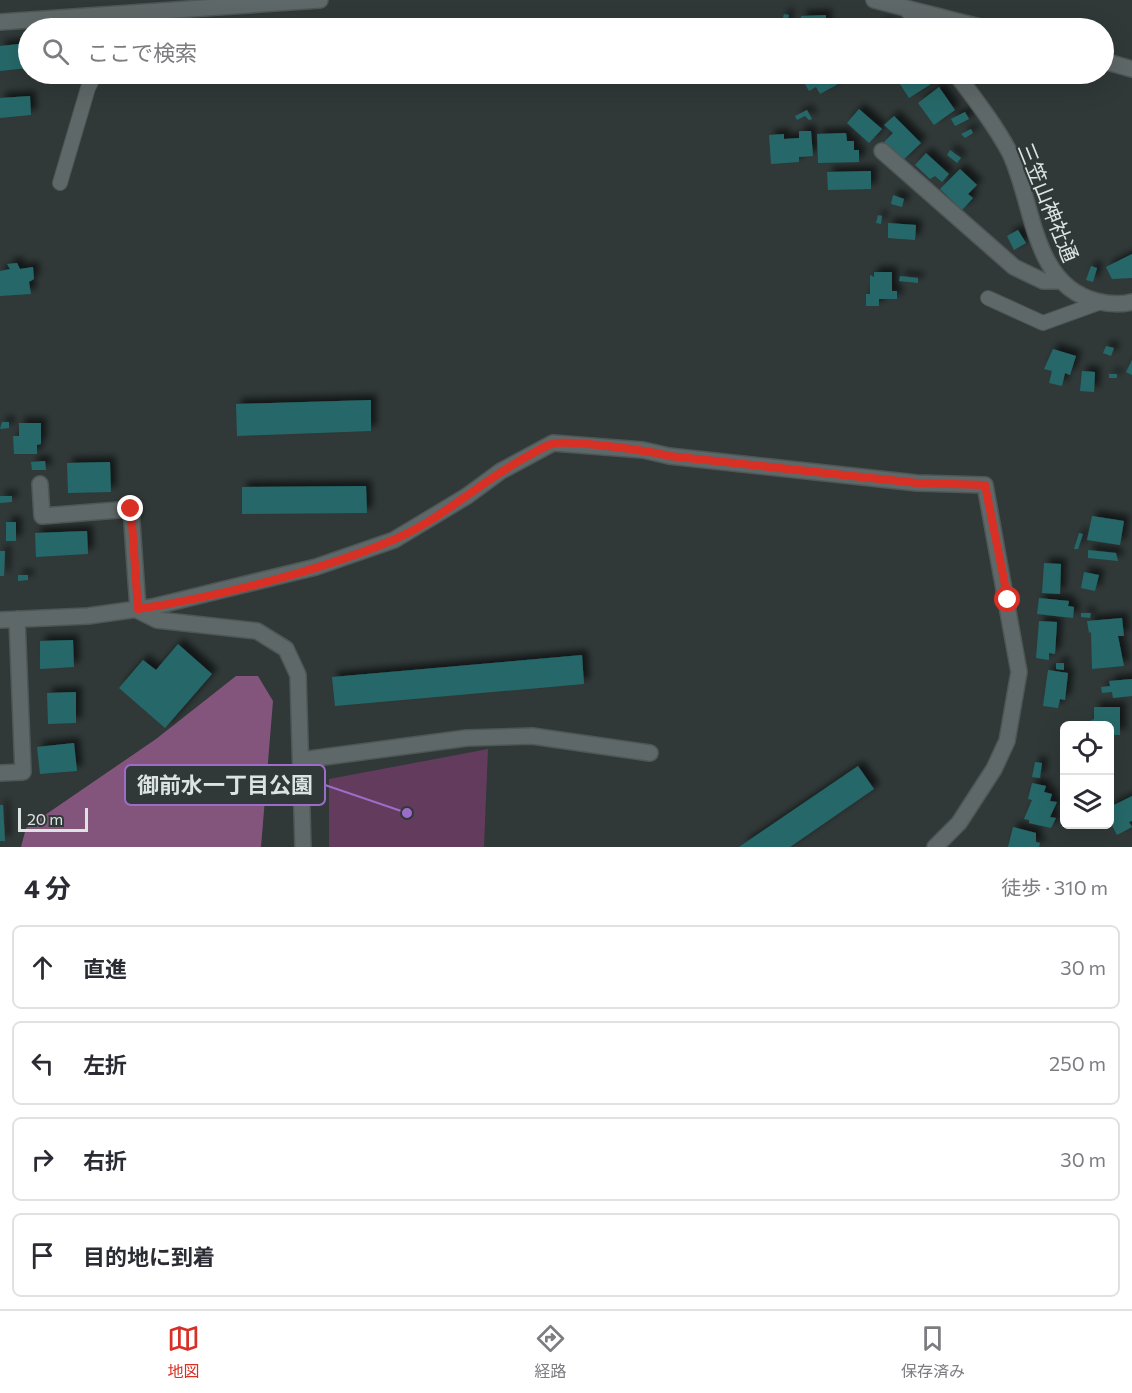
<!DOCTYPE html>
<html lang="ja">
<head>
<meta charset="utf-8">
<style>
	body { margin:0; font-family:Commissioner,"Noto Sans JP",sans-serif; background:#f7f7f7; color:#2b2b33 }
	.controls { position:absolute; right:18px; bottom:18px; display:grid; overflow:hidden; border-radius:9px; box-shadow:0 6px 24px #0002 }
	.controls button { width:54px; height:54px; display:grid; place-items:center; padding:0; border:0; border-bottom:2px solid #e1e1e2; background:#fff; color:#2b2b33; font:30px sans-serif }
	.scale { position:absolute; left:18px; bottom:15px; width:70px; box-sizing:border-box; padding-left:6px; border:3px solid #dde2e2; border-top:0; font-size:16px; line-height:21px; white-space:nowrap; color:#dde2e2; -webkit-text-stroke:4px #303838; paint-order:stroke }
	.stop { position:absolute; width:18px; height:18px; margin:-14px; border:4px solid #d93025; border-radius:50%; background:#fff }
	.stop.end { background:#d93025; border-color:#fff; box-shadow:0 2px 6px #0008 }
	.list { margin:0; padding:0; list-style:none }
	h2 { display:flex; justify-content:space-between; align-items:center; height:78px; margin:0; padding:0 24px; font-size:26px }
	h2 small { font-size:20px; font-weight:400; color:#7c7c81 }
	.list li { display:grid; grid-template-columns:39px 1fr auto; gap:18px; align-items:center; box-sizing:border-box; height:84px; margin:0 12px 12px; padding:0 12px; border:2px solid #e1e1e2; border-radius:9px }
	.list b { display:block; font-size:22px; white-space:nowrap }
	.list em { font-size:20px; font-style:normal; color:#7c7c81 }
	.icon { flex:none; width:33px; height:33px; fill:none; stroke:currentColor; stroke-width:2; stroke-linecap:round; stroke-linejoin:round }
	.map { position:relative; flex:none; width:1132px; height:847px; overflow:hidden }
	.search { position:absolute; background:#fff; box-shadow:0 6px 24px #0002; left:18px; right:18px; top:18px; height:66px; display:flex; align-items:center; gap:15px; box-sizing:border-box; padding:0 21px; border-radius:33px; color:#7c7c81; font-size:22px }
	.sheet { height:462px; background:#fff }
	nav { display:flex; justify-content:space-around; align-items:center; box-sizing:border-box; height:84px; border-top:2px solid #e1e1e2; background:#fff; font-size:16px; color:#7c7c81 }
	nav a { display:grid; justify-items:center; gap:3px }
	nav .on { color:#d93025 }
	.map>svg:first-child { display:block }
</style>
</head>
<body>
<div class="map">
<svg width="1132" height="847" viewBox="0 0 1132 847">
	<defs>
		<filter id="shadow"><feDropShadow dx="5.5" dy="-5.5" stdDeviation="3" flood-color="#0009"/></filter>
	</defs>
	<rect width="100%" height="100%" fill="#303838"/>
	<!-- green -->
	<path fill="#623b5d" d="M488 749 484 847H329V779Z"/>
	<!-- forest -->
	<path fill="#83557d" d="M236 676H258L273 701 261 847H21L26 828 156 739Z"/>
	<!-- building -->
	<path fill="#266869" filter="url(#shadow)" d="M784 14 789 15 785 28H780Z
		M826 15V26H820V28H801V16Z
		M878 24 892 25V28H878Z
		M28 43V68L0 71V46Z
		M799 74H849L851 77 820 94 816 87 809 91Z
		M897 74H925L931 84 909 98 894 75Z
		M939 87 955 110 934 125 918 103Z
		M30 96 31 115 0 118V98Z
		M859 109 882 129 869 143 847 123Z
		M807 110 812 119 809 120 805 116 797 120 795 116Z
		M965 112 969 119 955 126 951 119Z
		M894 116 921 143 903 160 884 142 893 133 884 125Z
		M971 129 973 133 965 138 961 134Z
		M799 131H811L813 156 799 157V162L771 164 769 135 784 134V139L799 138Z
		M846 133 847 141H854V150H859V162L818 163 817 134Z
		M950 150 961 158 957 163 947 155Z
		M926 153 949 174 942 182 935 176 930 179 915 165Z
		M960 169 977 185 968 194 973 198 962 210 940 189Z
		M871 171V189L828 190 827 172Z
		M893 195 904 199 902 207 891 204Z
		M878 215 882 216 881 224 876 223Z
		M888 223 916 225 915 240 888 238Z
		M1018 230 1026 243 1014 250 1007 236Z
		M1132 254V278L1112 279 1106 267Z
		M17 263 20 269 33 267 34 279 29 282 31 294 0 296V271L10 269 7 264Z
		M1091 266 1097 268 1093 282 1086 280Z
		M874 272H892V291H897V299H879V306H866V294H870V275L874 277Z
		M900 276 918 278V283L899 281Z
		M1106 346 1114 348 1111 356 1103 353Z
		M1053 349 1076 356 1070 375 1065 373 1062 386 1049 383 1052 371 1044 369Z
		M1132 360V375L1126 372Z
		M1082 371 1095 372 1094 392 1080 391Z
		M1109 374H1117V378H1109Z
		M371 400V431L237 436 236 404Z
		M2 422H9V428L0 429Z
		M19 423H41V444L37 445V454H14L13 436H19Z
		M45 461 46 470H32L31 462Z
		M110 462 111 492 68 493 67 463Z
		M366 486 367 513 242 514V487Z
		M0 496H12V502L0 503Z
		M1092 516 1124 521 1120 545 1087 540Z
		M6 522H16V541H6Z
		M87 531 88 554 36 557 35 533Z
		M1079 533 1083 534 1078 549H1074Z
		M1088 550 1116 553 1118 561 1088 558Z
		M0 551H5L4 576H0Z
		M1044 563 1061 564 1060 594 1042 593Z
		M1084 572 1099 575 1095 591 1081 588Z
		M18 575H28V580L18 581Z
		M1039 598 1069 601 1068 606 1074 607 1073 618 1037 614Z
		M1081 613H1091L1090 618 1081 617Z
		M1122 618 1124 636H1118L1124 666 1092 669 1091 632 1089 633 1087 621Z
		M1039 621 1057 622 1055 654 1049 653V660L1036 658Z
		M73 640 74 667 40 669V641Z
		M178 644 212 674 165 728 119 688 143 660 156 670Z
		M582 655 584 684 335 706 332 677Z
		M1056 663H1064V670L1056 669Z
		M1048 670 1068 673 1065 700 1060 699 1058 708 1043 706Z
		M1132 679V696L1113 698 1112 692 1102 693 1101 687 1110 686 1109 681Z
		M76 692V723L48 724 47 693Z
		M1094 707H1120V735H1110V726H1090V721L1094 719Z
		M74 743 77 771 40 774 37 747Z
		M1035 762 1042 763 1040 778 1032 777Z
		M858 766 874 789 790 847H739Z
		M1032 783 1046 786 1044 792 1052 794 1050 801 1057 802 1050 817 1056 818 1051 828 1029 823V820L1024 819 1032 800 1028 799Z
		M1132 796V821L1129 822 1132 827 1117 835 1110 822V807Z
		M0 805H3L5 841H0Z
		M1013 827 1036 833V842L1040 843 1039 847H1008Z"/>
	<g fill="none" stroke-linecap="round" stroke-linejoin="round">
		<defs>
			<path id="lane" d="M119 28 127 15
				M60 183 88 88 95 74
				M988 298 1043 323 1101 302"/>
			<path id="street" d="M906 8 922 28
				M0 22 320 0
				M956 74C975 99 995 125 1010 153 1034 203 1032 285 1096 301 1108 304 1120 305 1132 302
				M882 151 1014 267 1043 281H1060
				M40 484 42 516 131 509 138 609
				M135 609 157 620 257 631 286 649 298 675 303 847
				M0 620 88 616 152 607 316 567 394 540 467 496 501 471 553 443 643 450 669 456 917 483 985 485 1019 672 1007 741 994 769 959 823 935 847
				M302 760 467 738 532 736 650 753
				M0 773 23 772 17 619"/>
			<path id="secondary" d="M874 0 984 28
				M1104 61 1132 69"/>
		</defs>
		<!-- lane casing -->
		<use href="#lane" stroke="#4e5656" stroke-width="16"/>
		<!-- street casing -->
		<use href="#street" stroke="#4e5656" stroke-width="18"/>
		<!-- secondary casing -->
		<use href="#secondary" stroke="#4e5656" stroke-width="18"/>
		<!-- lane -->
		<use href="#lane" stroke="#5f6868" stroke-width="14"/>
		<!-- street -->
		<use href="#street" stroke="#5f6868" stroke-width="15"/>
		<!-- secondary -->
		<use href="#secondary" stroke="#5f6868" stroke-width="15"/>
	</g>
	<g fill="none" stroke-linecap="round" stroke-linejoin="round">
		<!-- route -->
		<path stroke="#d93025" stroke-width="8" d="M131 509 138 609C216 597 320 571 393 540 441 520 481 481 528 456 535 452 544 446 552 444 568 439 650 451 669 456L917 483 985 485 1008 600"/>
	</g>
	<g text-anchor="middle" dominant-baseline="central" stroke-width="4.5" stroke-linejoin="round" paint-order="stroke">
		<!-- street labels -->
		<g font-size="21" fill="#dde2e2" stroke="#303838">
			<text transform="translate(1049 202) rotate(68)">三笠山神社通</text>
		</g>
	</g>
	<!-- callouts -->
	<path fill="none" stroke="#9d6ccb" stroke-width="2" d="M407 813L325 785"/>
	<circle fill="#9d6ccb" stroke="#303838" stroke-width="2" cx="407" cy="813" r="6"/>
	<rect fill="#303838" stroke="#9d6ccb" stroke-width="2" x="125" y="765" width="200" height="40" rx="6"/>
	<g font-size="22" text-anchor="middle" font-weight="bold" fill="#dde2e2">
		<text x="225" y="793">御前水一丁目公園</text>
	</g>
</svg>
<div class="controls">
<button><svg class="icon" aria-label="locate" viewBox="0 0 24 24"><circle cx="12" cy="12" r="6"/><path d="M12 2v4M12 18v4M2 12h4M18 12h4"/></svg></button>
<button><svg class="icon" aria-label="layers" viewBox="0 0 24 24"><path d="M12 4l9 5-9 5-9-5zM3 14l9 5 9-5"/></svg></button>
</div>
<div class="scale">20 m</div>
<div class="stop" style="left:1008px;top:600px"></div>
<div class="stop end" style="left:131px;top:509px"></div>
<div class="search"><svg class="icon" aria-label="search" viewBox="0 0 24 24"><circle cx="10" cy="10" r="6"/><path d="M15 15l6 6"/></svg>ここで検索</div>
</div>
<section class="sheet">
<h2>4 分<small>徒歩 · 310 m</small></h2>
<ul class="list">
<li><svg class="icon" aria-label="ahead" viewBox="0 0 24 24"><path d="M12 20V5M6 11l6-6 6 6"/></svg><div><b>直進</b></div><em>30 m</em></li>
<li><svg class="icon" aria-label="left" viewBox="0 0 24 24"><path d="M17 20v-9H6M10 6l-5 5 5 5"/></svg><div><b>左折</b></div><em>250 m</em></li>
<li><svg class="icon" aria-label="right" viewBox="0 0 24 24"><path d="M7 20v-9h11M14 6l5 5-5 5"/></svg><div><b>右折</b></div><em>30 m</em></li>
<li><svg class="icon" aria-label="arrive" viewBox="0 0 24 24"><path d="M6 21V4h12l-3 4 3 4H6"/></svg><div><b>目的地に到着</b></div></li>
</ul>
</section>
<nav>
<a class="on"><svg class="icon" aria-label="map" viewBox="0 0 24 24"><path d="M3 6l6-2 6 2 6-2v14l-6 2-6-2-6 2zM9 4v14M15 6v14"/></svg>地図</a>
<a><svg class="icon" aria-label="directions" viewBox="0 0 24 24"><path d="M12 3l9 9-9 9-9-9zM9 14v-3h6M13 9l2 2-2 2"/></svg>経路</a>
<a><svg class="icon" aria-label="saved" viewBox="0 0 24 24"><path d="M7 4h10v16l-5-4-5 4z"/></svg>保存済み</a>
</nav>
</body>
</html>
